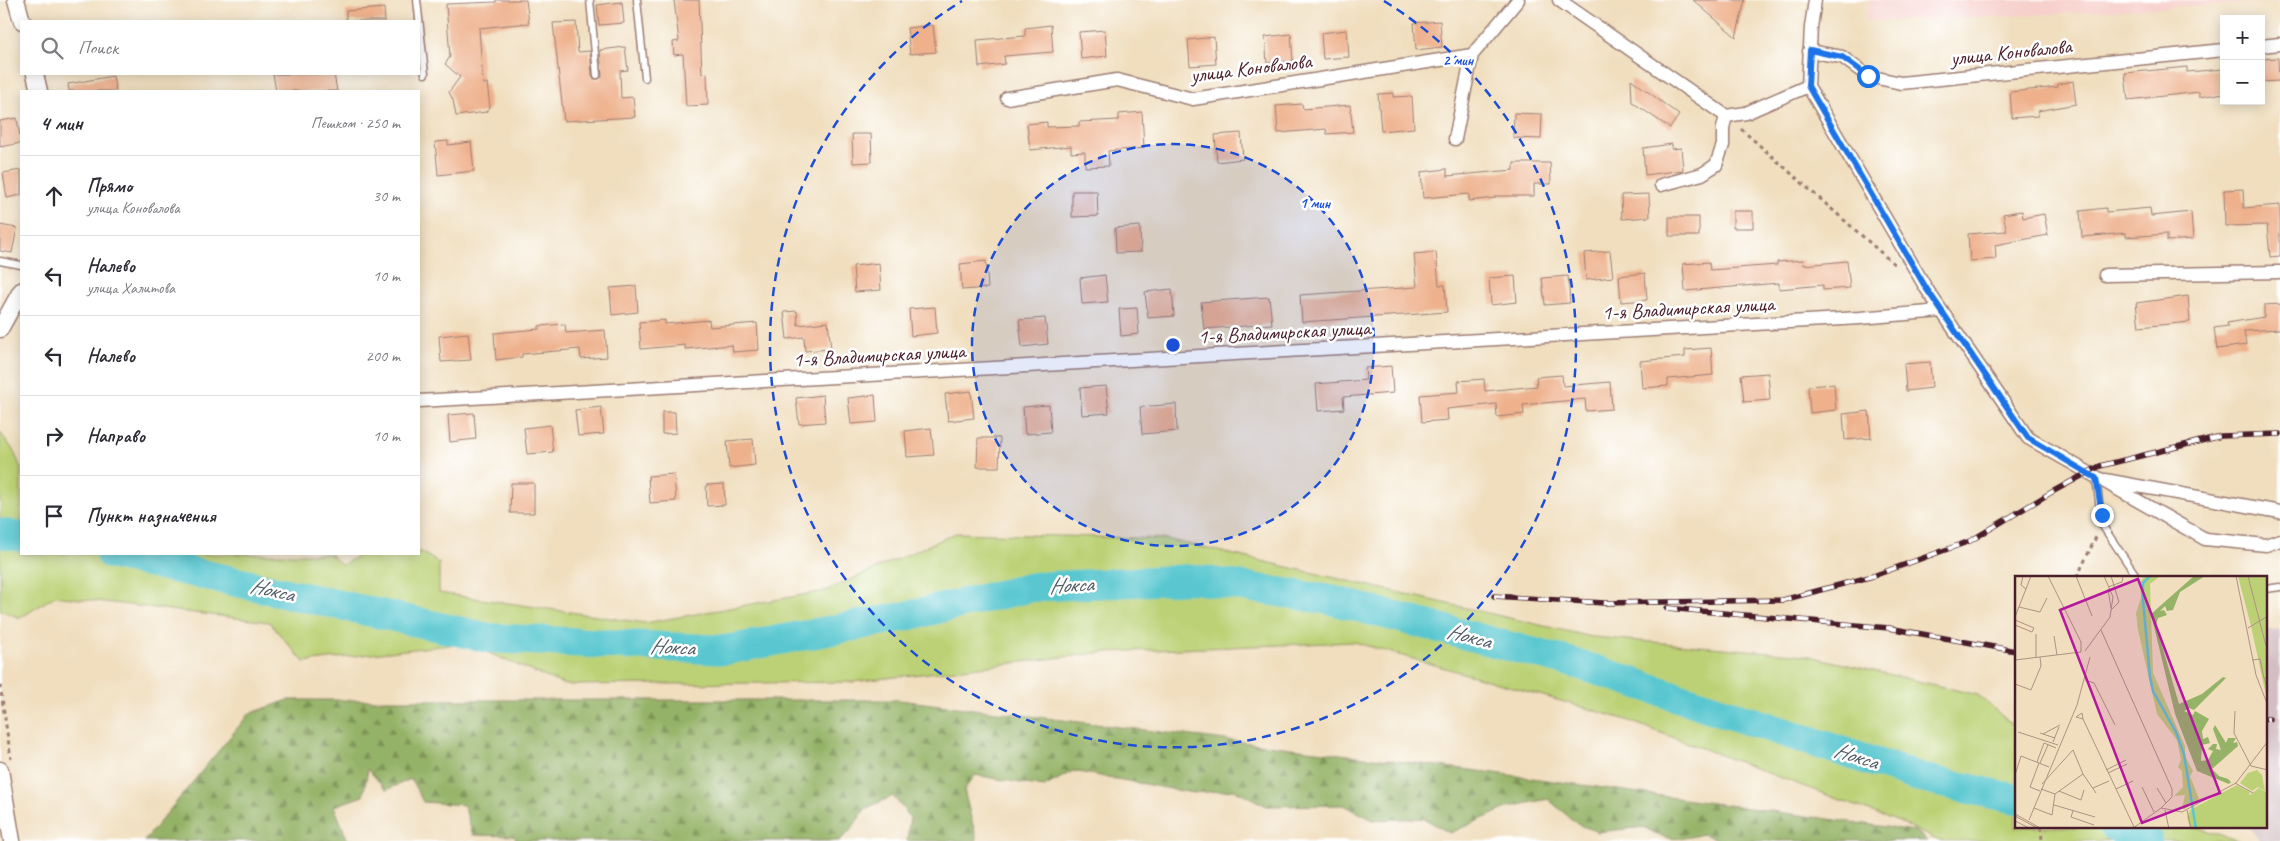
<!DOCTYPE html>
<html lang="ru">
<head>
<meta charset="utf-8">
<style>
	body { margin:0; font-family:Caveat,sans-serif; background:#f7f7f7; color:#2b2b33 }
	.controls { position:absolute; right:15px; top:15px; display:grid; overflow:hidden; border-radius:0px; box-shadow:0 2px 12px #0003 }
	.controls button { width:45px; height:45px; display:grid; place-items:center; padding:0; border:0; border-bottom:1px solid #e1e1e2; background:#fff; color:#2b2b33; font:25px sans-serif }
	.stop { position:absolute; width:15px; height:15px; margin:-11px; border:4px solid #1a73e8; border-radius:50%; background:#fff }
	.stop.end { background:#1a73e8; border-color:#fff; box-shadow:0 1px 5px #0008 }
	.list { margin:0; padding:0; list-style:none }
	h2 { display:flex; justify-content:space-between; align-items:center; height:65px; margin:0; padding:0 20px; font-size:21px }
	h2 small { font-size:16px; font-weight:400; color:#7c7c81 }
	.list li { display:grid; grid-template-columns:32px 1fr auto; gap:15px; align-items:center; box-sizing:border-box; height:80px; padding:0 20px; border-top:1px solid #e1e1e2 }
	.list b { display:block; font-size:19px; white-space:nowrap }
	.list p { margin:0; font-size:16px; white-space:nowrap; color:#7c7c81 }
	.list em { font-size:16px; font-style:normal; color:#7c7c81 }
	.icon { flex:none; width:28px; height:28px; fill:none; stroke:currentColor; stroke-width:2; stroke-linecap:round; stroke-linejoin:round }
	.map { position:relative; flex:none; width:2280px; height:841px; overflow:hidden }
	.search { position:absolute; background:#fff; box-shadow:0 2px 12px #0003; left:20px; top:20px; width:400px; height:55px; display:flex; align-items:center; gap:12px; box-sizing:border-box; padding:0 18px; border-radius:0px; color:#7c7c81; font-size:19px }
	.panel { position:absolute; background:#fff; box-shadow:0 2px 12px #0003; left:20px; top:90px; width:400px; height:465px; border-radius:0px }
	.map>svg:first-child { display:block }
</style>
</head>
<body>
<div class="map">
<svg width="2280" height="841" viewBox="0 0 2280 841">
	<defs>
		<pattern id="forest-firs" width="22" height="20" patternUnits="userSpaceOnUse" patternTransform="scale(1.25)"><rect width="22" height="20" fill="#95b367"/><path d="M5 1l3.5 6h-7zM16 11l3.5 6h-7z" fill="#7c9155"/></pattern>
	</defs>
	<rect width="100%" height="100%" fill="#fff"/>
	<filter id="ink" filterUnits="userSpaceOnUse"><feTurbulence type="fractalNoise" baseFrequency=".02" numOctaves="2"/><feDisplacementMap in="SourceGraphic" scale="10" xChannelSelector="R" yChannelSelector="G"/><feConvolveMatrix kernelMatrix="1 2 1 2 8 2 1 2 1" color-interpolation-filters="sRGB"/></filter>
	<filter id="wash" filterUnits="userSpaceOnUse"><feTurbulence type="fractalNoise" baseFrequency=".0096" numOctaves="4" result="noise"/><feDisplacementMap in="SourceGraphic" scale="20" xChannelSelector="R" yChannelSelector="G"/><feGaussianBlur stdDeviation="1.12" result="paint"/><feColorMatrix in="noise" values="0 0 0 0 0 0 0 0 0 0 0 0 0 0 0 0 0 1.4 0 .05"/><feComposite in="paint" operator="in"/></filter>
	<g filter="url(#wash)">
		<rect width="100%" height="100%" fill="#f0debe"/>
		<!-- built -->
		<path fill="#f7d0cc" d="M1870 0H2280V1L2016 16 1865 21Z"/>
		<!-- industrial -->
		<path fill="#d2bec3" d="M2266 630H2280V841H2260L2249 827H2266Z"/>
		<!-- green -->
		<path fill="#bcd176" stroke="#837850" d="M0 432 13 450 21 468V554H330L342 565 362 554H419V551L439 563V593L645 623 825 591 956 533 1166 539 1592 637 1805 655 1978 695 2016 728V827H2195L2240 841H1939L1899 822 1624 719 1354 642 1106 652 853 682 565 685 465 643 304 662 269 622 55 596 20 618 0 610Z"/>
		<!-- forest -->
		<path fill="url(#forest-firs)" stroke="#706949" d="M288 700H899L1495 773 1915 831 1927 841H1722L1703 834C1674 841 1668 841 1644 827L1598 832 1577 824 1548 799 1509 807 1450 833 1423 818 1373 820 1344 805 1267 806 1235 790 1193 793 1073 771 1044 787 975 775 964 790 977 841H907L910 817 893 796 865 809 850 831 839 841H517L514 836 473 835 464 805 423 802 411 779 386 790 368 769 363 796 334 806 348 841H144L249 714Z"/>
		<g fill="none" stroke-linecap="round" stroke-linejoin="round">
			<!-- river -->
			<path stroke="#5ac7d0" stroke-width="30" d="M0 533 21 537
				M110 554 489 638 726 650 907 616 1033 587 1193 579 1331 600 1581 665 1925 779 2016 799
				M2114 827 2148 841"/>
		</g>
		<g id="blocks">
			<!-- building -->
			<path fill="#eeb18c" d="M496 0H526L529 23 479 28 483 84 487 83 490 107 486 112 456 116 453 100 449 92 460 77 445 64 450 57 446 4 496 2Z
				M674 0H699L702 74 707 73 708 105 686 106 683 54 674 55 673 42 679 41Z
				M1693 0H1745L1736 37Z
				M622 2 624 23 599 25 597 5Z
				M384 8 385 21H346V11Z
				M1440 21 1442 47 1416 50 1414 23Z
				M576 22 578 52 590 51 592 75 594 79H599L602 77 600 50 625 47 628 70 620 71 621 98 633 97 635 117 564 121 553 23Z
				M933 25 936 52 910 54 907 28Z
				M1051 25 1053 52 1004 56 1005 64 979 67 977 40 1025 36V28Z
				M1105 30 1107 56 1081 59 1079 32Z
				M1347 30 1349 57 1323 59 1321 33Z
				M1291 34 1293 61 1267 63 1265 37Z
				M1214 37 1216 64 1190 66 1188 40Z
				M2278 58 2279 81 2261 82V59Z
				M2187 67V72L2224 69V93L2199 97V92L2128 100 2125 73Z
				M273 74H334L337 91H276Z
				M113 76 116 91H69L68 84Z
				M1631 79 1679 115 1670 128 1632 102Z
				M2073 81 2076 104 2038 111V116L2012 118 2010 92 2058 87V84Z
				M1393 93V97L1412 96 1414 128 1381 131 1378 94Z
				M1302 104 1303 109 1350 105 1353 132 1327 134 1326 129 1278 133 1276 106Z
				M1142 112 1144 148 1108 151 1109 166 1085 167V152L1071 153V146L1030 150 1027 124 1047 122V127L1079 126V122L1119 120V114Z
				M1514 113 1542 114 1541 139 1513 138Z
				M17 118 21 143 0 147V121Z
				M1241 133 1243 159 1217 162 1215 135Z
				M852 134H871L872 162 853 163Z
				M448 141V145L471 142 474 171 438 175 435 142Z
				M1672 144V149L1681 148 1683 170 1645 175 1643 148Z
				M1514 163H1550L1551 184H1534V196H1495V198L1469 201V194L1423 198 1421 172 1447 169V176L1514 170Z
				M21 170V195L7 198 3 173Z
				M2243 189 2244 208 2280 205V256L2270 257 2267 225 2225 226 2224 190Z
				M1072 191H1097L1098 216 1072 217Z
				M1649 194 1650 217 1622 219 1621 195Z
				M2106 208V212L2150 208 2151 216 2191 212 2193 239 2167 241V234L2126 237V233L2082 237 2080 211Z
				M1733 211H1753V228H1733Z
				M2022 211 2023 218 2044 214 2048 235 1995 245 1996 259 1970 261 1968 234 2007 231 2003 214Z
				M1669 217H1699V236H1669Z
				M0 225 17 228 12 253 0 251Z
				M1140 226 1141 252 1116 253 1115 228Z
				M1610 251 1613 277 1586 280 1584 253Z
				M1436 252 1439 285H1445L1447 312 1302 322 1300 295 1417 287 1414 254Z
				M1803 260 1804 265 1847 261 1850 288 1823 290V285L1779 289V283L1685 291 1683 264 1709 262 1710 270 1777 265V262Z
				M986 261 988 288 962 290 960 264Z
				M879 263 881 290 855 292 853 266Z
				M1645 273 1647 300 1621 302 1619 276Z
				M1105 275 1108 302 1082 304 1080 278Z
				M1515 276 1517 302 1491 305 1489 278Z
				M1568 276 1570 303 1545 305 1542 278Z
				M636 286 638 312 612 315 610 288Z
				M1172 289 1174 316 1148 318 1145 292Z
				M2188 296 2190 322 2139 327 2136 303Z
				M1269 297 1272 324 1204 329 1201 302Z
				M2280 304V329L2244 331 2246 345 2217 349 2214 328 2228 326 2227 323 2264 317V305Z
				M935 307 937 333 911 336 909 309Z
				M1137 308 1139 334 1121 336 1119 309Z
				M797 311 798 325 828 322 831 349 805 351 804 337 787 339 784 312Z
				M1045 318 1048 344 1022 347 1019 320Z
				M665 320V324L709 320 710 327 757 323 759 350 733 352 732 345 685 349V345L641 349 639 322Z
				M565 324 566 333 605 330 607 357 581 359 580 349 522 354V357L496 360 494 333 539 329V326Z
				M468 333 471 360 441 362 439 336Z
				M1711 348 1713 375 1668 379V386L1642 388 1640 361 1685 357V350Z
				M1930 362 1932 388 1906 391 1904 364Z
				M1391 366 1393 393 1343 397 1344 409 1318 411 1316 384 1366 380 1365 368Z
				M1768 373 1770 400 1744 402 1741 375Z
				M1562 375 1563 386 1610 382 1612 409 1586 411 1585 399 1523 405 1524 414 1497 417 1496 404 1447 409 1448 420 1422 422 1420 395 1459 392 1458 381 1484 379 1485 391 1537 386 1536 377Z
				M1834 384 1836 410 1810 413 1808 386Z
				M1106 386 1109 413 1082 415 1080 388Z
				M971 391 974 418 948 421 945 394Z
				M823 395 825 422 799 424 796 398Z
				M875 395 877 422 851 424 848 398Z
				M1176 404 1177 431 1142 434 1140 407Z
				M1049 405 1051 432 1025 434 1023 407Z
				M601 407 604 434 578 436 575 410Z
				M1869 411 1871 438 1845 440 1843 414Z
				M662 412H675L676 433 662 434Z
				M474 413 476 439 450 442 448 415Z
				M550 425 553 452 527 454 524 428Z
				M931 428 934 455 907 457 905 431Z
				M978 438H1000L999 467H977Z
				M753 439 755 465 729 468 727 441Z
				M674 474 676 501 650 503 648 476Z
				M511 483H534V513H510Z
				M724 484 725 505 707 506 706 485Z"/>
		</g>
	</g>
	<g filter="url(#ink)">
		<use href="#blocks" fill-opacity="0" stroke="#9d7e74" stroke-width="1"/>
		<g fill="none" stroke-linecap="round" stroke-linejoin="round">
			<defs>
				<path id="service" d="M417 0 425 74
					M590 0 597 75
					M637 0 645 78
					M0 261 21 265
					M2096 478 2102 525 2137 577
					M2266 589 2280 587"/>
				<path id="minor" d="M1559 0 1726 116 1746 113 1808 86
					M2261 46 2280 44
					M1809 51 1842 57 1868 76 1901 83 2224 50
					M1808 86 1926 288 2028 438 2205 539 2266 545 2280 540
					M1808 86 1811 27 1815 0
					M1007 98 1117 80 1193 99 1472 55 1518 0
					M1455 139 1472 55
					M1661 185 1702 174 1716 165 1723 145V128L1726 116
					M2105 275 2280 272
					M419 401 1860 318 1941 311
					M2105 480 2280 512"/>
				<path id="tertiary" d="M16 0 22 21
					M35 74 39 91
					M0 329 21 291
					M0 770 12 841"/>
			</defs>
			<!-- service casing -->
			<use href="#service" stroke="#9d7e74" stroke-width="9"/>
			<!-- minor casing -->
			<use href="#minor" stroke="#9d7e74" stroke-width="15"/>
			<!-- tertiary casing -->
			<use href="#tertiary" stroke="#9d7e74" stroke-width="19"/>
			<!-- path -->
			<path stroke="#9d7e74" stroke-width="3" stroke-dasharray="4 4" stroke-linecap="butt" d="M1741 129 1895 265
				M2077 577 2096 537
				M0 685 11 759
				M2041 827 2042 841"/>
			<!-- service -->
			<use href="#service" stroke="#fff" stroke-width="6"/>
			<!-- minor -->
			<use href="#minor" stroke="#fff" stroke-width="12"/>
			<!-- tertiary -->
			<use href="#tertiary" stroke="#fff" stroke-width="16"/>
			<defs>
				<path id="rail" d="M1494 596 1604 603 1783 600 1873 576 1970 541 2052 492 2100 466 2221 436 2280 434
					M1667 608 1889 628 2016 651
					M2266 719H2269"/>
			</defs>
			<!-- rail casing -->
			<use href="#rail" stroke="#4a1f2b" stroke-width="5.5"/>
			<!-- rail -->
			<use href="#rail" stroke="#fff" stroke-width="4" stroke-dasharray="11" stroke-linecap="butt"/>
		</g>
	</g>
	<g fill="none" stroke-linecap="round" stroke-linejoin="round" filter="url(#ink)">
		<!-- route -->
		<path stroke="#1a73e8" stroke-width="6" d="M1868 76 1842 57 1810 50 1808 86 1926 288 2028 438 2096 478 2102 515"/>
	</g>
	<!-- distance rings -->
	<circle cx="1173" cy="345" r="201" fill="#1d4ed8" fill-opacity=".12"/>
	<g fill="none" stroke="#1d4ed8" stroke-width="2.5" stroke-dasharray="9 6">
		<circle cx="1173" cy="345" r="201"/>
		<path d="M1384 1A403 403 0 1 1 962 1"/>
	</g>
	<g text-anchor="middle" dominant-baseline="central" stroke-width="5" stroke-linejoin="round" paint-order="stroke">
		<!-- street labels -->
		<g font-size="21" fill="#4a1f2b" stroke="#fff">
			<text transform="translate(2011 52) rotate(-6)">улица Коновалова</text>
			<text transform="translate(1251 68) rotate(-7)">улица Коновалова</text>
			<text transform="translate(1688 308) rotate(-3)">1-я Владимирская улица</text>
			<text transform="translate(1284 332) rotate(-3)">1-я Владимирская улица</text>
			<text transform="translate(879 355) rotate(-3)">1-я Владимирская улица</text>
		</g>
		<!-- water labels -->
		<g font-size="22" font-style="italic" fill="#505a65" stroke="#fff">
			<text transform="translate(1071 585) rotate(-3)">Нокса</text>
			<text transform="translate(272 590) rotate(13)">Нокса</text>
			<text transform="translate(1469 636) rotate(15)">Нокса</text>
			<text transform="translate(672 647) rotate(3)">Нокса</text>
			<text transform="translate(1856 756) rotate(18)">Нокса</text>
		</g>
	</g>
	<!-- overview -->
	<g transform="translate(2015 576)">
		<rect width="252" height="252" fill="#f0debe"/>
		<path d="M130 0H145L135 8 138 97 170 170V180L178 195 175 200 184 223 170 233H167L170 219 159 220 168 211 167 195 163 191 166 184 162 164 142 138 123 54 121 37 126 22 125 6ZM223 0H252V124L236 50ZM242 194 247 199 250 215 243 211 237 215 225 207 233 197ZM222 209 235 216 223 252H175L172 241 175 234Z" fill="#bcd176"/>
		<path d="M179 0H190L165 16 158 34 152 35 150 30 145 35 149 34 152 39 143 42 141 49 164 128 187 118 208 101 211 102 179 134 174 132 169 135 178 139 180 135 194 143 187 155 188 163 193 161 195 167 187 169 186 185 193 184 198 175 193 173 198 168H202L201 173 206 174 198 153 200 149 211 167 213 162H221L218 167 222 166 223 170 197 193 204 200 213 203 216 206 214 208 182 195 160 138 136 38Z" fill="#95b367"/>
		<path d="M244 212 252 217V252H223L221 240 202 244 200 234 221 226 226 217 235 219Z" fill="#bcd176"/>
		<path fill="none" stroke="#5ac7d0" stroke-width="2.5" d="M135 0 128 7V24L135 101 138 115 161 156 169 178 181 253"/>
		<path fill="none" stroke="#ae9283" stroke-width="1" d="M8 0 6 9 11 13M33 0 66 66V76M61 0 77 40M221 0 241 99 253 130M233 0 251 70M93 11 107 6 108 1M93 13 96 32M4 31 25 36 32 22M96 34 104 26 96 0M0 41 16 0M0 44 19 52 17 56 0 49M233 52 253 40M86 54 157 213V221L146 232M21 58V82M39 60 42 79M70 75 95 41 98 21 89 0M0 84 66 76M237 84 245 83 249 102M253 102H249L253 115M70 104 79 107 100 149M0 108 16 114 26 90 25 81M220 135 219 157 236 190 253 194M67 137 68 143 61 141ZM68 143 120 253M3 156 43 169M25 157 40 162M28 158 45 149M38 166 44 151M22 186 29 167 41 172M24 187 15 211 25 215M25 187 33 169M91 194 111 184M93 197 112 188M68 198 81 217M0 199 6 180 34 191M220 207 238 217M127 211 139 236M78 212 94 205M142 212 151 227M26 213 40 218 68 198 58 174 27 208M101 213 118 205M44 215 66 224 69 214M39 229 80 241M19 232 37 239 40 218M150 234 154 253M172 234 176 253M58 235 56 241 79 249M0 238 27 253M0 240 24 253M14 244 62 129 75 81M0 245 16 253M117 253 146 232 167 236 221 207 253 165"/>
		<path fill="#b5179e" fill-opacity="0.15" stroke="#b5179e" stroke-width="2.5" d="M123 3 205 217 127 247 45 34Z"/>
		<rect width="252" height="252" fill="none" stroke="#4a1f2b" stroke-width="2.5"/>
	</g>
	<circle cx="1173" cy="345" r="8" fill="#1d4ed8" stroke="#fff" stroke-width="2.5"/>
	<g font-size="15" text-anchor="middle" font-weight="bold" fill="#1d4ed8" stroke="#fff" stroke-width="5" stroke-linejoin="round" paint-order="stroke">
		<text x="1458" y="65">2 мин</text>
		<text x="1315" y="208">1 мин</text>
	</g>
</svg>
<div class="controls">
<button>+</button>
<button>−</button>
</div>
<div class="stop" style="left:1868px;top:76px"></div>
<div class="stop end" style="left:2102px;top:515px"></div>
<div class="search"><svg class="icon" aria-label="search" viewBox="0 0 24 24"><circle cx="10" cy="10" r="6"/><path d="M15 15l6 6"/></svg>Поиск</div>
<section class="panel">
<h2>4 мин<small>Пешком · 250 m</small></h2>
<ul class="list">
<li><svg class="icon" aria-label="ahead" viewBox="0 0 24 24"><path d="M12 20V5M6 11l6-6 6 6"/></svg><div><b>Прямо</b><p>улица Коновалова</p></div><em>30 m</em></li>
<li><svg class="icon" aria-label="left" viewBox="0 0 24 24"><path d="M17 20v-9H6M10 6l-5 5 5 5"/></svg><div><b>Налево</b><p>улица Халитова</p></div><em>10 m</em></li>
<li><svg class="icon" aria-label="left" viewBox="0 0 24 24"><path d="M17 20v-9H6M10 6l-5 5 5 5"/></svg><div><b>Налево</b></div><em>200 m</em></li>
<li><svg class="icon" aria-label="right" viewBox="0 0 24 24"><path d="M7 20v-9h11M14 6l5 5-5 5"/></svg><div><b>Направо</b></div><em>10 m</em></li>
<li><svg class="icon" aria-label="arrive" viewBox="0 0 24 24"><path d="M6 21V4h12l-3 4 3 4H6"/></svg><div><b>Пункт назначения</b></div></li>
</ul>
</section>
</div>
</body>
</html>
